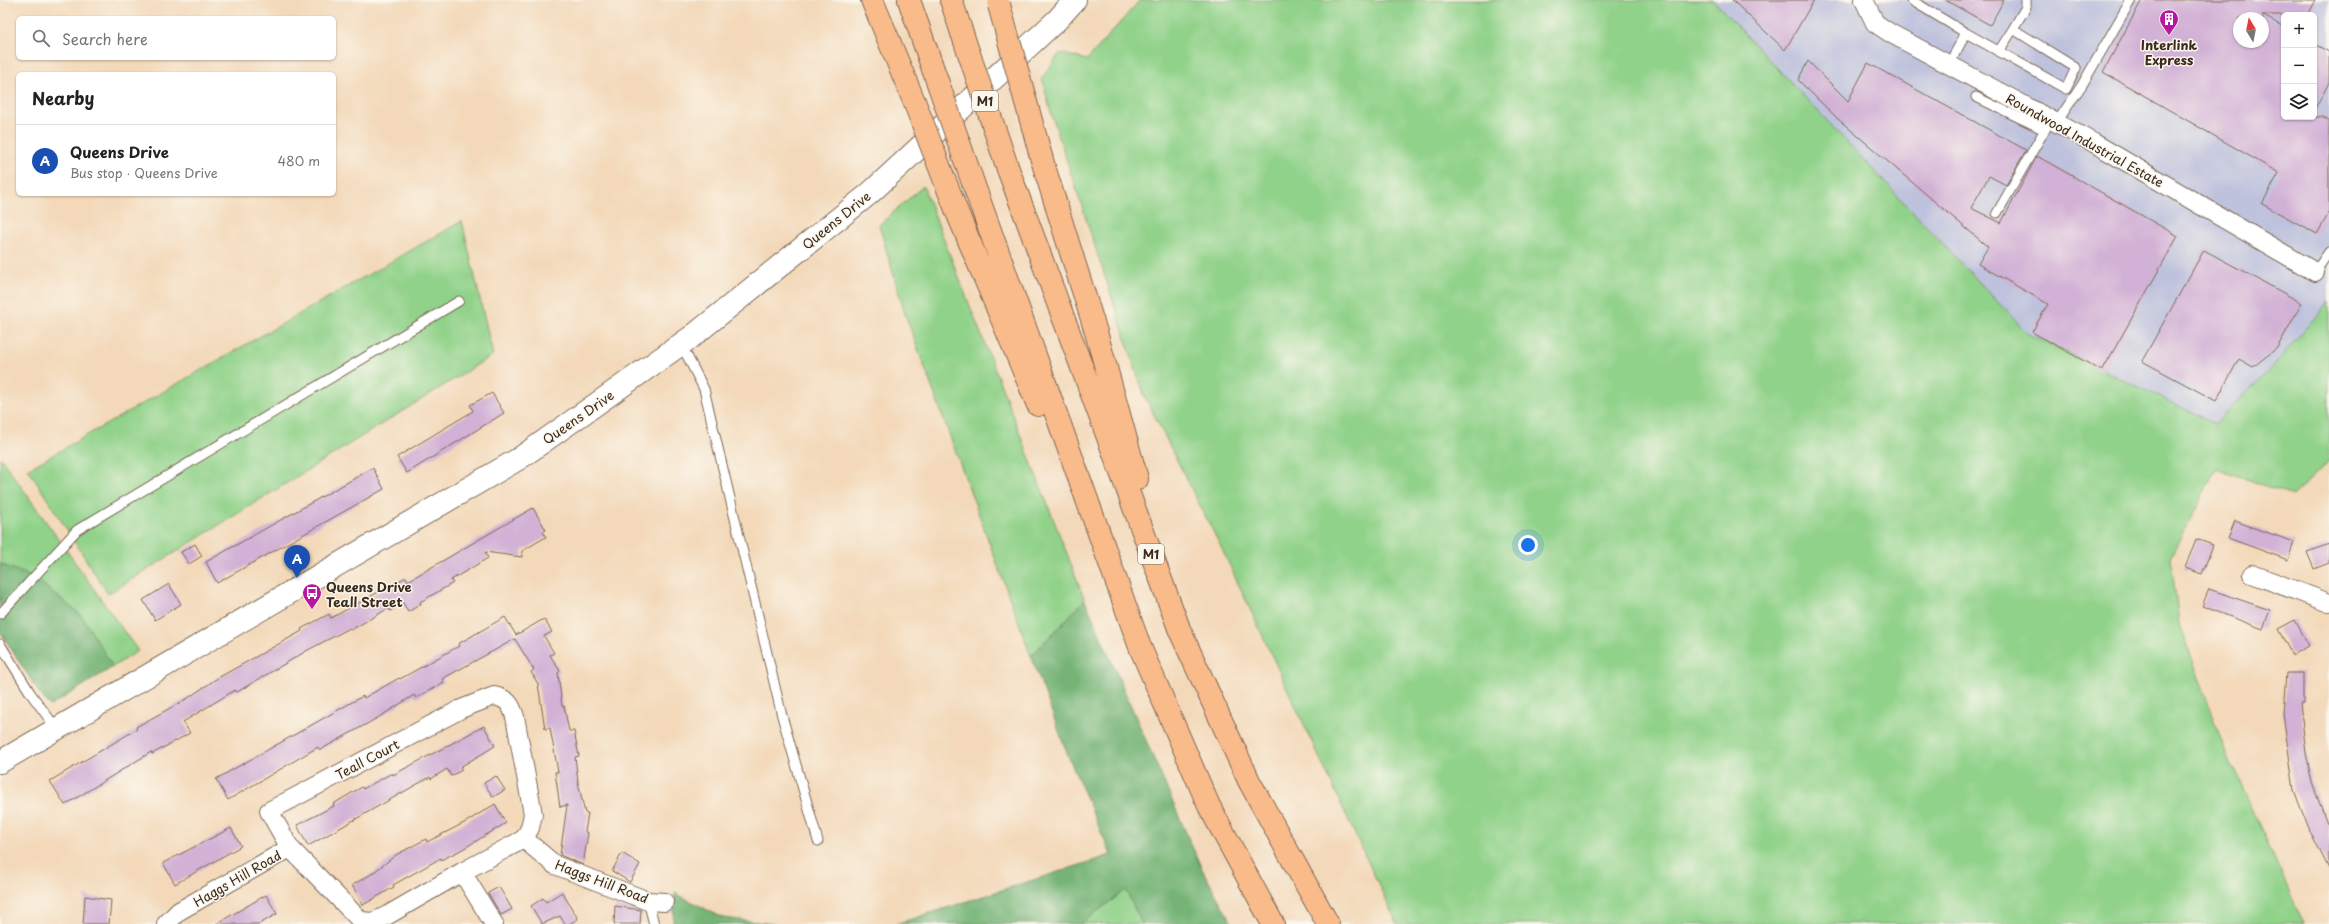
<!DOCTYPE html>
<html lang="en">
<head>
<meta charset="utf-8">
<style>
	body { margin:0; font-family:"Playpen Sans",sans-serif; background:#f6f6f6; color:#222 }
	.controls { position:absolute; right:12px; top:12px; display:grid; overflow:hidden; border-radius:6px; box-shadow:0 1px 3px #0004 }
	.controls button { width:36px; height:36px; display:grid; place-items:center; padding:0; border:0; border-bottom:1px solid #e0e0e0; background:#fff; color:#222; font:20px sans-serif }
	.compass { position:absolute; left:2233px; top:12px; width:36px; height:36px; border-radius:50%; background:#fff; box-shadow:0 1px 3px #0004; rotate:350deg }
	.you { position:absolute; left:1528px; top:545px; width:14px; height:14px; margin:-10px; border:3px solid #fff; border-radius:50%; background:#1a73e8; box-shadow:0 0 0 6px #1a73e833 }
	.badge { display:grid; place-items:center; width:26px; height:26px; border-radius:50%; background:#0b8043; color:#fff; font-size:13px; font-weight:700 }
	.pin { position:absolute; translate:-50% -33px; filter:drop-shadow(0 1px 2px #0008) }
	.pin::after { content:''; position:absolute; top:21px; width:14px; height:12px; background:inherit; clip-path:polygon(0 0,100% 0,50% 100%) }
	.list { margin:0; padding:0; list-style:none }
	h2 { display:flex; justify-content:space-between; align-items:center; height:52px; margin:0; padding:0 16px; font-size:17px }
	h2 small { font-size:13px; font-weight:400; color:#767676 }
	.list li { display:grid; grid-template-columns:26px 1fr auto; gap:12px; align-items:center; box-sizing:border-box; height:72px; padding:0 16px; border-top:1px solid #e0e0e0 }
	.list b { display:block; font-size:15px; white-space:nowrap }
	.list p { margin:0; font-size:13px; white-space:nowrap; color:#767676 }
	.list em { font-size:13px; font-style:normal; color:#767676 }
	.icon { flex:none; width:22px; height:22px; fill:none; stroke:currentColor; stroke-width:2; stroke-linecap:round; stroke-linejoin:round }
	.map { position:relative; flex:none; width:2329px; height:924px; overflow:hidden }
	.search { position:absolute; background:#fff; box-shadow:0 1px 3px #0004; left:16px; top:16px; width:320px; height:44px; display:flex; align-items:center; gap:10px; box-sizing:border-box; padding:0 14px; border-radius:6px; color:#767676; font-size:15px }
	.panel { position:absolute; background:#fff; box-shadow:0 1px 3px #0004; left:16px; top:72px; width:320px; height:124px; border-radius:6px }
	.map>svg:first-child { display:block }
</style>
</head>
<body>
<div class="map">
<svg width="2329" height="924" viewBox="0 0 2329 924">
	<rect width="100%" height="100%" fill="#fbf7ec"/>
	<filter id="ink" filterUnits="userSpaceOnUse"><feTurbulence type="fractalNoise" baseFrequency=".025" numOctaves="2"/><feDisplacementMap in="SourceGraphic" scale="8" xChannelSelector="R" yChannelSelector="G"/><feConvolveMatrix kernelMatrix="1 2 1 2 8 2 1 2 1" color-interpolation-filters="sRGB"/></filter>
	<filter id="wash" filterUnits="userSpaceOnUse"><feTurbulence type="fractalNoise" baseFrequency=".012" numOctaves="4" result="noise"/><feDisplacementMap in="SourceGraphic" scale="16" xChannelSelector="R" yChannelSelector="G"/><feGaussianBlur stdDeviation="0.9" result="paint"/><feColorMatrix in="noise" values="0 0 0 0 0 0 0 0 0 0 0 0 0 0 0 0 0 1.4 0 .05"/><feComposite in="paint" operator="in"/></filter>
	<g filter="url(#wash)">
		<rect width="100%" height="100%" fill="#f3d9ba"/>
		<!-- industrial -->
		<path fill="#bfc2dd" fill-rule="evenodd" d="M1713 0H2329V301L2267 373 2214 423 2028 334ZM2284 15H2314V117H2284ZM2239 18H2263V42H2239Z"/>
		<!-- green -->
		<path fill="#91d28a" stroke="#667e54" d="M1140 0H1713L2028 334 2214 423 2267 373 2329 301V461L2293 496 2216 468 2171 558 2179 624 2227 754 2304 924H1397L1223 551 1144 395 1051 113 1042 78 1060 53 1087 60Z
			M923 186 1085 600 1031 656 905 314 879 225Z
			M462 221 493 355 108 594 28 469Z
			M0 457 138 651 50 706 38 691 0 631Z
			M1126 890 1142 924H1080Z"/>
		<!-- forest -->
		<path fill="#74b476" stroke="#586f4a" d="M0 564 34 577 82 616 113 667 50 706 38 691 0 631Z
			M1085 600 1201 867 1232 924H1142L1126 890 1080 924H896L1111 855 1067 753 1031 656Z
			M675 893 723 918 775 924H673Z"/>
		<g id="blocks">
			<!-- building -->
			<path fill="#d1b1d5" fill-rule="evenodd" d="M1732 0H1814L1785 50Z
				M1945 0H2004L1990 25Z
				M2142 0H2316L2308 15H2262L2284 27V117H2322L2329 121V213L2317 234 2262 204 2279 173 2103 72ZM2239 18H2263V42H2239Z
				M2314 44 2329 52V83L2314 110Z
				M1808 61 1848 101 1868 63 2026 150 2006 185 1989 176 1971 208 2001 223 2037 156 2178 236 2102 371 2032 332 2048 304 1978 264 1988 247 1838 119 1798 80Z
				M2204 250 2302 303 2277 348 2253 367 2239 359 2216 401 2142 361Z
				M492 393 504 413 407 473 397 457 473 411 470 405Z
				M373 468 384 489 217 583 206 562Z
				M533 508 546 530 543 532 546 537 522 551V557L485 552 488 558 451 580 453 583 420 602 421 604 408 612 403 603 390 611 389 608 351 630 350 628 308 650 237 692 235 690 183 722 190 733 152 754 151 752 65 805 50 781 137 729 136 727 188 698 216 679 302 631 301 629 329 614 331 618 406 577 408 581Z
				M2235 521 2294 542 2288 560 2228 538Z
				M2196 539 2213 545 2202 574 2185 568Z
				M195 544 202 556 189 564 181 552Z
				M2329 544V563L2314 569 2307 552Z
				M169 584 181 604 155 620 143 600Z
				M2209 589 2270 610 2263 629 2202 606Z
				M505 617 516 635 544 619 552 632 544 636 554 653 550 655 560 671 558 673 562 706H564L569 731H574L579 756 575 757 578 782 585 813H588L585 832 588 833 583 865 560 855 567 805 560 807 555 772H558L550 728 545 729 538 684 531 672 534 670 515 639 442 679 444 682 416 698 414 695 381 716 320 750 318 747 228 800 216 779 363 696 364 698 399 678 400 679 459 646 458 644Z
				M2295 620 2309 646 2292 655 2278 629Z
				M2286 673H2303V703H2300L2306 753 2312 783 2329 828V869L2307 825 2294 790 2283 714Z
				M484 726 495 746 460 767 462 770 451 776 447 769 431 779 430 777 308 846 297 825 334 806 333 804 362 787 363 789 392 773 393 775Z
				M496 776 505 790 493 797 484 783Z
				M495 804 506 823 461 850 441 860V858L393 885 394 887 363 905 352 885 370 875 396 855 426 839 427 842 466 822Z
				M231 828 241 846 175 884 163 863Z
				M622 853 640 864 630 882 612 871Z
				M499 887 512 909 501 915 488 893Z
				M562 892 578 919 569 924H565L560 916 542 924 531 906 543 898 546 902Z
				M266 895 277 914 259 924H216Z
				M85 896 111 900 109 924H83Z
				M615 906 641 910 640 924H614Z"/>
		</g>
	</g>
	<g filter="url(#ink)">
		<use href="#blocks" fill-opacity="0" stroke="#7b6755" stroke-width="1"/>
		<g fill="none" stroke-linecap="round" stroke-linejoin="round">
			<defs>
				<path id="service" d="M1911 0 1966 33 1948 66
					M1966 33 2066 89 2076 68 2013 29 2026 7V0
					M1999 51 2013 29
					M1976 97 2045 130
					M2057 122 2082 85 2131 0
					M1997 213 2051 119
					M2315 272 2329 252
					M681 344 704 389 782 716 818 841
					M0 614 77 530 459 301
					M0 644 31 694 56 728
					M648 901 654 924"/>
				<path id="minor" d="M1864 0 1875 23 1890 33 2094 143 2315 272
					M2252 574 2329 603
					M494 696C508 699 511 704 515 717L533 814 530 828 524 839 462 872 388 915 373 922 361 921 290 848 269 811 461 709Z
					M524 839 555 865 648 901 664 902
					M462 872 494 924
					M166 924 179 911 290 848"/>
				<path id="tertiary" d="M0 762 520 458 694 335 869 194 1058 19 1075 0"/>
				<path id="motorway" d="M872 0 914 101
					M909 0 933 69
					M951 0 962 33
					M1042 160 1096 332 1137 479
					M1008 169 1180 631 1249 781 1328 924
					M977 194 1140 647 1209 806 1273 924
					M957 212 1038 405"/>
			</defs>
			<!-- service casing -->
			<use href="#service" stroke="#7b6755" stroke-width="11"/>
			<!-- minor casing -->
			<use href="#minor" stroke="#7b6755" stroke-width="20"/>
			<!-- tertiary casing -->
			<use href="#tertiary" stroke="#7b6755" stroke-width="24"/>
			<!-- motorway casing -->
			<use href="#motorway" stroke="#7b6755" stroke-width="24"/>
			<!-- service -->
			<use href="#service" stroke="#fff" stroke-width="9"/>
			<!-- minor -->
			<use href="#minor" stroke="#fff" stroke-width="18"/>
			<!-- tertiary -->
			<use href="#tertiary" stroke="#fff" stroke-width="22"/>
			<!-- motorway -->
			<use href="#motorway" stroke="#fabb8b" stroke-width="22"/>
			<defs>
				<path id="motorway-bridge" d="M999 5 1042 160
					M962 33 1008 169
					M933 69 977 194
					M914 101 957 212"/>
			</defs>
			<!-- motorway-bridge casing -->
			<use href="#motorway-bridge" stroke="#7b6755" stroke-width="24" stroke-linecap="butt"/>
			<!-- motorway-bridge -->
			<use href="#motorway-bridge" stroke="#fabb8b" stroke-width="22"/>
		</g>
	</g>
	<!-- icons -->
	<defs>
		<symbol id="building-pin" viewBox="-11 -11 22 30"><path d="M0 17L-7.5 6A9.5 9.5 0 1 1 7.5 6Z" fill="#b5179e" stroke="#fbf7ec"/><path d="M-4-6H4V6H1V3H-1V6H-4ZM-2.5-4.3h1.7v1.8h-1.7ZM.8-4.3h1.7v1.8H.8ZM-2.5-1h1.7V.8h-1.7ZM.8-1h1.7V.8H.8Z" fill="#fff"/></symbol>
		<symbol id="bus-pin" viewBox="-11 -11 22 30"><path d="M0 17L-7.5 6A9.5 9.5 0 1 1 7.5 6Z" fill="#b5179e" stroke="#fbf7ec"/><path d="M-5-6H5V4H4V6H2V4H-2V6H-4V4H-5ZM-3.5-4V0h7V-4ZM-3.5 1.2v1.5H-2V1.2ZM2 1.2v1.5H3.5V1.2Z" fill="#fff"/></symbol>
	</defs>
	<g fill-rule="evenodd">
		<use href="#building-pin" x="2158" y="8" width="22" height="30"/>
		<use href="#bus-pin" x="301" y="582" width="22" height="30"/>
	</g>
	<g text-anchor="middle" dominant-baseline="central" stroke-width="3" stroke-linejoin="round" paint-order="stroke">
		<!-- shield labels -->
		<g fill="#fbf7ec" stroke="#75685c" stroke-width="1">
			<rect x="972" y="91" width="26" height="20" rx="3"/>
			<rect x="1138" y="544" width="26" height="20" rx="3"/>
		</g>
		<g font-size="12" font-weight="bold" fill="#3b2a1e">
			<text x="985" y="101">M1</text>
			<text x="1151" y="554">M1</text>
		</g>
		<!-- poi labels -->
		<g font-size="13" font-weight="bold" fill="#3b2a1e" stroke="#fbf7ec">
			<text x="2169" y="44">Interlink<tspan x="2169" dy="15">Express</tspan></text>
			<text x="326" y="586" text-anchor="start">Queens Drive<tspan x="326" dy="15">Teall Street</tspan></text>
		</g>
		<!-- street labels -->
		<g font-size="13" fill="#3b2a1e" stroke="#fbf7ec">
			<text transform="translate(2085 140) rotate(29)">Roundwood Industrial Estate</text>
			<text transform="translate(836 220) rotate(-39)">Queens Drive</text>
			<text transform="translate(578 417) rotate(-35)">Queens Drive</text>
			<text transform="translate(367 759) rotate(-28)">Teall Court</text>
			<text transform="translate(237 878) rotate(-30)">Haggs Hill Road</text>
			<text transform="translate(602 881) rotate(21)">Haggs Hill Road</text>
		</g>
	</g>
</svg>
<div class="controls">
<button>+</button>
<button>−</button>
<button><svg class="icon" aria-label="layers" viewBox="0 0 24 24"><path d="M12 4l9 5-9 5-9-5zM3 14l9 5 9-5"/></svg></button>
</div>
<svg class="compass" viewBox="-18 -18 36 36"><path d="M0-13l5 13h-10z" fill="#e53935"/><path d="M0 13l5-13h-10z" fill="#767676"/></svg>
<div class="you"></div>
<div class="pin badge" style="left:297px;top:578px;background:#1a4fb4">A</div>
<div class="search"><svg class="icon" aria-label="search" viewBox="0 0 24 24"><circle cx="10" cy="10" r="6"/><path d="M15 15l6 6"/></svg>Search here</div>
<section class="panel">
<h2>Nearby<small></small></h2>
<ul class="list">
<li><span class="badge" style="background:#1a4fb4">A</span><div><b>Queens Drive</b><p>Bus stop · Queens Drive</p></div><em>480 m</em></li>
</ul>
</section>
</div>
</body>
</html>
